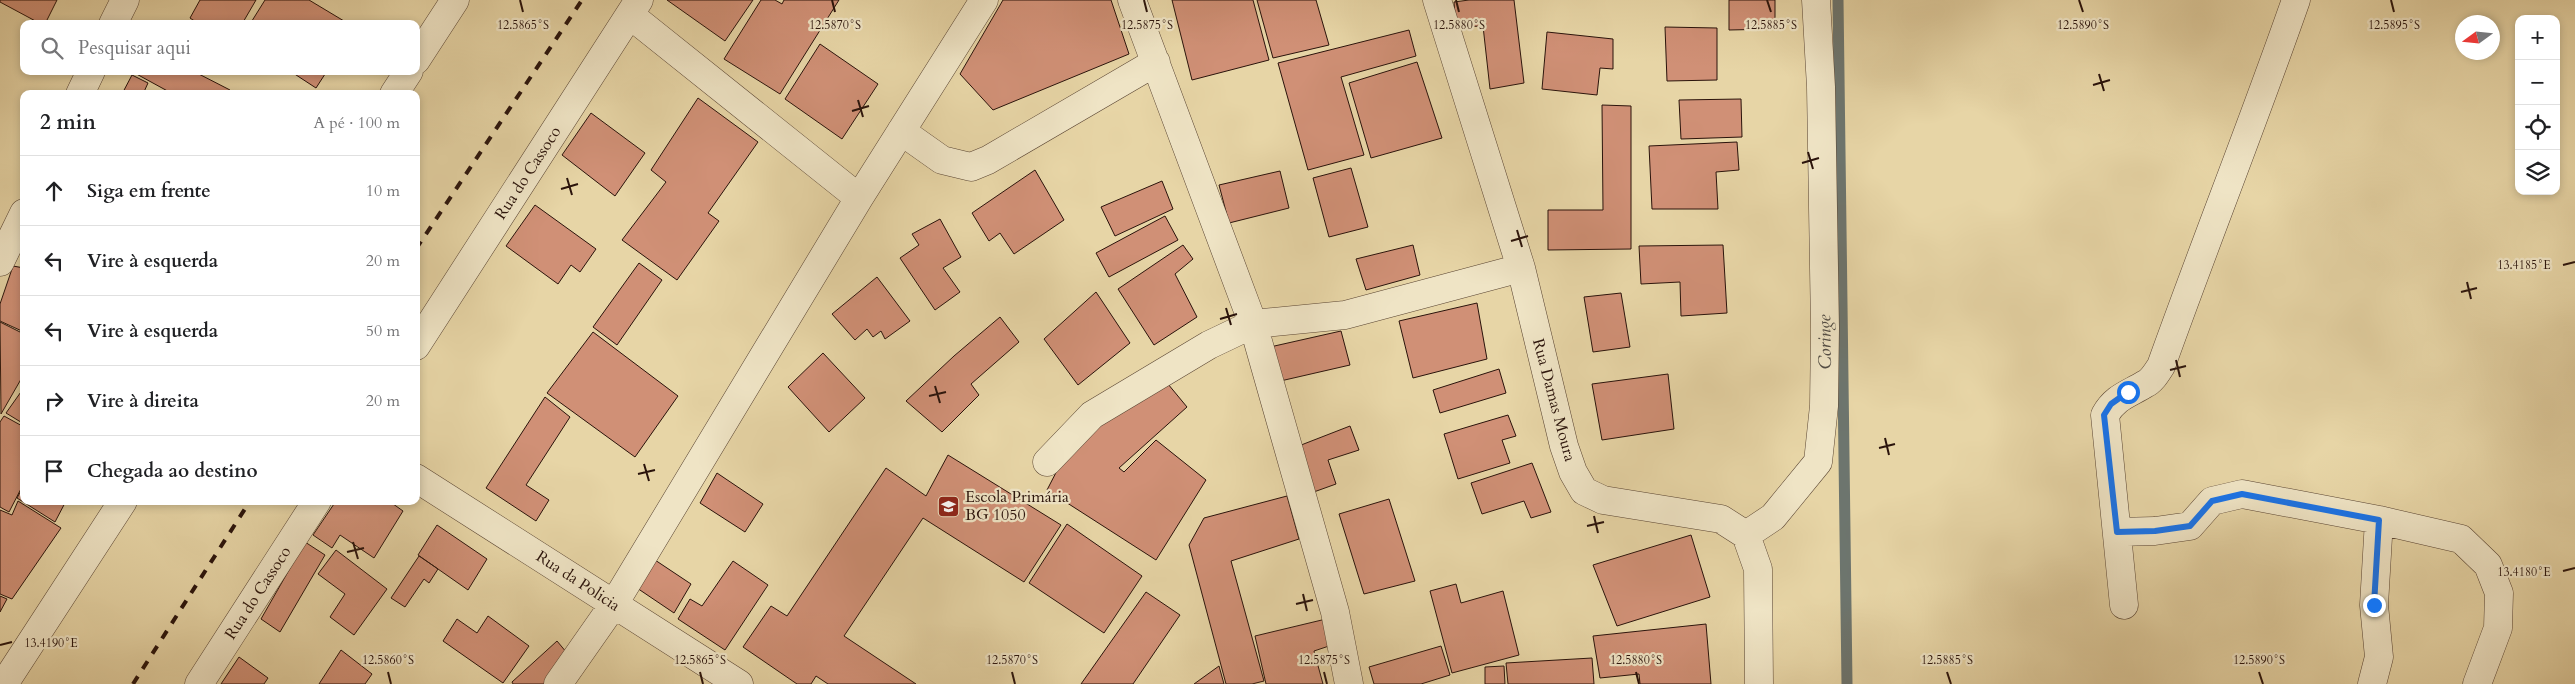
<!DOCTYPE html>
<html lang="pt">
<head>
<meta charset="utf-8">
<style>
	body { margin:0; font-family:Cardo,serif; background:#f6f6f6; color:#202124 }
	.controls { position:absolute; right:15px; top:15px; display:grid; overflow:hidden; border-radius:10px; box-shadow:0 2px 8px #0003 }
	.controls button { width:45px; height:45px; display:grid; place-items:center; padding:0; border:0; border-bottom:1px solid #e0e0e0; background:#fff; color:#202124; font:25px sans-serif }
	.compass { position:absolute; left:2455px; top:15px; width:45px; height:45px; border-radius:50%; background:#fff; box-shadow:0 2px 8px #0003; rotate:255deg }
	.stop { position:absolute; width:15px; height:15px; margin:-11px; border:4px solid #1a73e8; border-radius:50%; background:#fff }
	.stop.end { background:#1a73e8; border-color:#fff; box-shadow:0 1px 5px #0008 }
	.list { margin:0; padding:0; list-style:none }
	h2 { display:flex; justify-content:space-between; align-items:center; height:65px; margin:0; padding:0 20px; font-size:21px }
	h2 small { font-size:16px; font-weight:400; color:#757577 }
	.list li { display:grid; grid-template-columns:32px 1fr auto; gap:15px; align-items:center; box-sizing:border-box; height:70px; padding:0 20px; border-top:1px solid #e0e0e0 }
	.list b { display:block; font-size:19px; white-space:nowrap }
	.list em { font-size:16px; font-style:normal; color:#757577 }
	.icon { flex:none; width:28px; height:28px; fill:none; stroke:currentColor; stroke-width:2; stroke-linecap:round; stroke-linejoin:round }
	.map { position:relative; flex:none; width:2575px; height:684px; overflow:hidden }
	.search { position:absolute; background:#fff; box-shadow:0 2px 8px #0003; left:20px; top:20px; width:400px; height:55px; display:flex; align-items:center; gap:12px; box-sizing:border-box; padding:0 18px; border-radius:10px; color:#757577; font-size:19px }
	.panel { position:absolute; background:#fff; box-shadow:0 2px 8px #0003; left:20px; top:90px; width:400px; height:415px; border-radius:10px }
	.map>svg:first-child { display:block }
</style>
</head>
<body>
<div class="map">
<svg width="2575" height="684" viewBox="0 0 2575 684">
	<rect width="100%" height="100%" fill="#e7d5a6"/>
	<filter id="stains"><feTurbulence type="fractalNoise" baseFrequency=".004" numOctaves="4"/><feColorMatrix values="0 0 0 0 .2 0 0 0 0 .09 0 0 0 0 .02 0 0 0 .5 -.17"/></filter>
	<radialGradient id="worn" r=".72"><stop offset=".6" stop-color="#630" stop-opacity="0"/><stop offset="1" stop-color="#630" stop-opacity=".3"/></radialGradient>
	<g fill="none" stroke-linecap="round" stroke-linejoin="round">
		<!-- stream -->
		<path stroke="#6d756e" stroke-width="11" d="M1838 0 1847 684"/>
	</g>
	<!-- building -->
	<path fill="#d09076" stroke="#2a130b" d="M0 0H57L45 24H41L0 2Z
		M200 0H256L242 24H199L190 18Z
		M265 0H309L349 24H250Z
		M667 0H753L725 41Z
		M761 0H775L782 4 784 0H839L780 94 724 59Z
		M1003 0H1111L1129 54 993 110 960 74Z
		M1172 0H1253L1269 60 1192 80Z
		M1257 0H1316L1329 45 1273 58Z
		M1469 0H1514L1524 83 1490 89 1483 26 1456 27 1454 2Z
		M1729 0H1775V29L1729 30Z
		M1665 27 1717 28V80L1667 81Z
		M1409 30 1416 56 1341 77 1364 155 1308 170 1278 63Z
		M1547 32 1613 39V69L1600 68 1597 95 1542 89Z
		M820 44 878 84 842 139 785 99Z
		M1417 62 1442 138 1371 158 1349 83Z
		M131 71H193L230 90 228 94H173Z
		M290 71H327L316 88Z
		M132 75 148 83 143 94H122Z
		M698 98 758 142 708 213 719 221 677 280 622 240 666 182 651 170Z
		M1741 99 1742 137 1681 139 1679 100Z
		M1602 105 1631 106V249L1548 250V210H1603Z
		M591 113 645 153 615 196 562 155Z
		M1737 142 1739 170 1716 172 1718 209H1652L1649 146Z
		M1351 168 1368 227 1329 237 1313 178Z
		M1035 170 1064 220 1014 254 1000 233 989 241 972 213Z
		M1280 171 1289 208 1229 223 1219 185Z
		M1162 181 1173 209 1115 236 1101 207Z
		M535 205 596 249 580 272 571 265 558 284 506 246Z
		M1165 216 1178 240 1109 277 1096 253Z
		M940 219 961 257 943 268 960 292 935 310 900 258 919 245 912 234Z
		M1183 245 1193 259 1175 274 1197 317 1154 345 1118 289Z
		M1413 245 1420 275 1366 290 1356 259Z
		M1723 245 1727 313 1681 316 1680 282 1641 284 1639 246Z
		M639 263 662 280 617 345 593 327Z
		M13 266 24 268V332L0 321V304Z
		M877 277 910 321 885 339 881 331 873 337 867 329 855 340 832 314Z
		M1096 292 1130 343 1078 385 1044 339Z
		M1621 293 1630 347 1593 352 1584 297Z
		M1477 303 1487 359 1413 378 1399 321Z
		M1000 317 1019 342 971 384 979 395 942 432 906 401 954 356Z
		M0 322 24 334V374L1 414Z
		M1341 331 1350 365 1276 382 1270 347Z
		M593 332 678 396 635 457 547 393Z
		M823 353 865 398 829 432 788 387Z
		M1499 369 1506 393 1440 413 1433 390Z
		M1668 374 1674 429 1602 440 1592 384Z
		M1163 378 1187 407 1119 468 1124 472 1156 440 1206 480 1156 560 1047 490 1063 459 1083 436Z
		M23 389H24V424L6 413Z
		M545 397 570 417 526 485 549 500 536 521 486 488Z
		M1508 415 1516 436 1502 440 1510 463 1458 479 1444 434Z
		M4 416 24 427V483L9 512 0 507V422Z
		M1350 426 1359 450 1328 460 1336 484 1311 493 1296 447Z
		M948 455 1061 525 1024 582 923 518 844 636 916 684H828L816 676 811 684H797L743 647 771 606 787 616 886 468 926 496Z
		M1532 463 1551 512 1531 518 1524 501 1482 514 1471 483Z
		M717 473 763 504 745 532 700 503Z
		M24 485V501H66L55 522 17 498Z
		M1287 496 1299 539 1231 561 1264 681 1252 684H1226L1189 545 1204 518Z
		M1389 499 1415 581 1364 594 1339 514Z
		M18 501 61 528 12 599 0 594V510L12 515Z
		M336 501H389L403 511 374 558 340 535 332 548 313 535Z
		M1067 524 1142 576 1104 633 1029 583Z
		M437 525 487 559 468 590 418 555Z
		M1691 535 1710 597 1617 626 1593 565Z
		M305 542 325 555 280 632 261 619Z
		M336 550 387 589 354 635 330 617 345 594 318 574Z
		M419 556 438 569 429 583 424 579 405 607 391 598Z
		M652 558 691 584 674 613 634 586Z
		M733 561 768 585 725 650 678 619 690 599 702 606Z
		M1456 584 1461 603 1503 591 1519 655 1452 673 1430 591Z
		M1146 592 1180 615 1133 684H1081Z
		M0 596 7 599 0 612Z
		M488 616 529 646 503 683 443 641 457 619 477 633Z
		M1326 619 1335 644 1314 651 1323 684H1266L1255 636Z
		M1706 624 1711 684H1640L1639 674 1600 678 1593 636Z
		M557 641 572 659 546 684H513L512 682Z
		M1441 646 1450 675 1421 684H1374L1369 667Z
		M341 650 372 674 365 684H319Z
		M239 657 268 678 264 684H221Z
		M1592 658 1594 684H1508L1506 663Z
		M1219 666 1224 684H1194Z
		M1504 666 1505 684H1485V667Z"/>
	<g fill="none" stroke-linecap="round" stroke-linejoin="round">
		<defs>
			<path id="minor" d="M1132 0 1253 324 1335 612 1349 684
				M1437 0 1521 268 1564 446 1573 472 1584 491 1603 500 1721 519 1746 535 1758 569 1759 684
				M630 15 859 198
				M113 24 125 0
				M416 60 455 0
				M80 94 91 71
				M394 94 409 71
				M901 131 942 160 971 167 988 160 1156 62
				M0 262 24 213
				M416 346 639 0
				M1047 462 1092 415 1209 345 1253 324 1345 315 1521 268
				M416 478 739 684
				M2117 532 2155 531 2190 526 2212 501 2242 494 2379 520 2461 539 2488 565 2499 593 2498 628 2477 684
				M1746 535 1773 517 1818 462 1824 406 1825 328 1821 87 1816 0
				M2124 605 2105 415C2115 397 2129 394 2145 384 2152 381 2157 372 2161 366 2205 243 2253 123 2296 0
				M4 684 123 501
				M199 684 317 501
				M558 684 614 604 859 198 984 0
				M2372 684 2379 657 2374 605 2379 520"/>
		</defs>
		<!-- minor casing -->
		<use href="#minor" stroke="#594432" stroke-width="29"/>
		<!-- minor -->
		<use href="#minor" stroke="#efe4c5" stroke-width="28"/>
		<!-- rail -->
		<path stroke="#2a130b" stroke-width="4" stroke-dasharray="9 9" stroke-linecap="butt" d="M416 249 582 0
			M133 684 250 501"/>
	</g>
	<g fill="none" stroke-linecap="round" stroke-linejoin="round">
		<!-- route -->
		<path stroke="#1a73e8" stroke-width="6" d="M2128 392 2111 404 2104 415 2117 532 2155 531 2190 526 2212 501 2242 494 2379 520 2374 605"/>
	</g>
	<!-- ticks -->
	<path fill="none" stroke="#2a130b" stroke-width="2" d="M520 0 523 12M832 0 835 12M1144 0 1147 12M1456 0 1459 12M1767 0 1771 12M2079 0 2083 12M2391 0 2394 12M2099 74 2104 91M2093 85 2110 80M858 100 863 117M852 111 869 106M1808 152 1813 169M1802 163 1819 158M567 178 572 195M561 189 578 184M1517 230 1522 247M1511 241 1528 236M2563 265 2575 262M2467 282 2471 299M2461 292 2477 288M1226 308 1231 325M1220 319 1237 314M2176 360 2180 377M2170 370 2186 366M935 386 940 403M929 396 946 392M1885 438 1889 455M1879 448 1895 444M644 464 649 481M638 474 655 470M1594 516 1598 533M1587 526 1604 522M353 542 358 559M347 552 364 548M2563 571 2575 568M1303 594 1307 611M1296 604 1313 600M0 645 12 642M388 672 391 684M700 672 703 684M1012 672 1015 684M1324 672 1327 684M1636 672 1639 684M1947 672 1951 684M2259 672 2263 684"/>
	<!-- icons -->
	<defs>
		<symbol id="school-square" viewBox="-11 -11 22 22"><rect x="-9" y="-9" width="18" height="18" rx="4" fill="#8f2418" stroke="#efe4c5"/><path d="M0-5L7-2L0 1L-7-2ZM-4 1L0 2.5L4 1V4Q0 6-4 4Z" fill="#fff"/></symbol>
	</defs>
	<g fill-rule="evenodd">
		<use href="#school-square" x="936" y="494" width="25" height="25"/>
	</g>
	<g text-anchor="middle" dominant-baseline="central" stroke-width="4.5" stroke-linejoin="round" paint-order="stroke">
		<!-- street labels -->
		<g font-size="16" fill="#2a130b" stroke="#efe4c5">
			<text transform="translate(528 173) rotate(-57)">Rua do Cassoco</text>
			<text transform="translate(1554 400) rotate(75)">Rua Damas Moura</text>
			<text transform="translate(578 581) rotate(33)">Rua da Policia</text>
			<text transform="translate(258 593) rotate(-57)">Rua do Cassoco</text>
		</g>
		<!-- poi labels -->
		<g font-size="16" fill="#2a130b" stroke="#efe4c5" text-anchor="start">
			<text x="965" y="497">Escola Primária<tspan x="965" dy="18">BG 1050</tspan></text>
		</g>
		<!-- water labels -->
		<g font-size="18" font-style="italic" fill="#514c45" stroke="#efe4c5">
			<text transform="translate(1825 342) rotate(-91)">Coringe</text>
		</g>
	</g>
	<g font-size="12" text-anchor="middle" fill="#2a130b" stroke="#efe4c5" stroke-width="4.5" stroke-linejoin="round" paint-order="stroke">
		<text x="523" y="29">12.5865°S</text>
		<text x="835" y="29">12.5870°S</text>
		<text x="1147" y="29">12.5875°S</text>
		<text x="1459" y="29">12.5880°S</text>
		<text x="1771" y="29">12.5885°S</text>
		<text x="2083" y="29">12.5890°S</text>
		<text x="2394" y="29">12.5895°S</text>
		<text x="2524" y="269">13.4185°E</text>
		<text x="2524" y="576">13.4180°E</text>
		<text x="51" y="647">13.4190°E</text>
		<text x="388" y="664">12.5860°S</text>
		<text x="700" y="664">12.5865°S</text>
		<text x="1012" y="664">12.5870°S</text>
		<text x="1324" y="664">12.5875°S</text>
		<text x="1636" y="664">12.5880°S</text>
		<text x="1947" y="664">12.5885°S</text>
		<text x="2259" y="664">12.5890°S</text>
	</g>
	<rect width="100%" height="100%" filter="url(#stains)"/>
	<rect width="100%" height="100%" fill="url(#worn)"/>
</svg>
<div class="controls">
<button>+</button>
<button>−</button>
<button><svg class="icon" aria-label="locate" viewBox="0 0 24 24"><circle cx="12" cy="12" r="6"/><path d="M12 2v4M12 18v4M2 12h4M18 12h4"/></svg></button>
<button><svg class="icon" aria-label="layers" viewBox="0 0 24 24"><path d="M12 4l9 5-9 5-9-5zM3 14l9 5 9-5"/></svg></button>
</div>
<svg class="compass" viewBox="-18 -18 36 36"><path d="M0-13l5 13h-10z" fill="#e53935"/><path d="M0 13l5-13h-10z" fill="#757577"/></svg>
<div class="stop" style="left:2128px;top:392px"></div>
<div class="stop end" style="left:2374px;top:605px"></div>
<div class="search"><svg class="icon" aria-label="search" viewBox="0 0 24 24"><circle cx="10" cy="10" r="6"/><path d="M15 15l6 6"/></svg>Pesquisar aqui</div>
<section class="panel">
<h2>2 min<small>A pé · 100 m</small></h2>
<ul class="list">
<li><svg class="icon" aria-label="ahead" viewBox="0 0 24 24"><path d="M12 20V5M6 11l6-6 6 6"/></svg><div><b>Siga em frente</b></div><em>10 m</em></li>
<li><svg class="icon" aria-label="left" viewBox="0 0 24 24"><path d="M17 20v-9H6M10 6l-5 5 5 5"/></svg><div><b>Vire à esquerda</b></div><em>20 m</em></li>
<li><svg class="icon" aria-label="left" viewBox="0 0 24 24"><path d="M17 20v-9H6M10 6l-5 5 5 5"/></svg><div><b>Vire à esquerda</b></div><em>50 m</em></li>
<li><svg class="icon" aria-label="right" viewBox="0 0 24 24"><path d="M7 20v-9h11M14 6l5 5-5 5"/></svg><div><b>Vire à direita</b></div><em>20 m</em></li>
<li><svg class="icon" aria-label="arrive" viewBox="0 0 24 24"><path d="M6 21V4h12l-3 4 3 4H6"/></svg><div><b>Chegada ao destino</b></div></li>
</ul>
</section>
</div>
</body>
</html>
